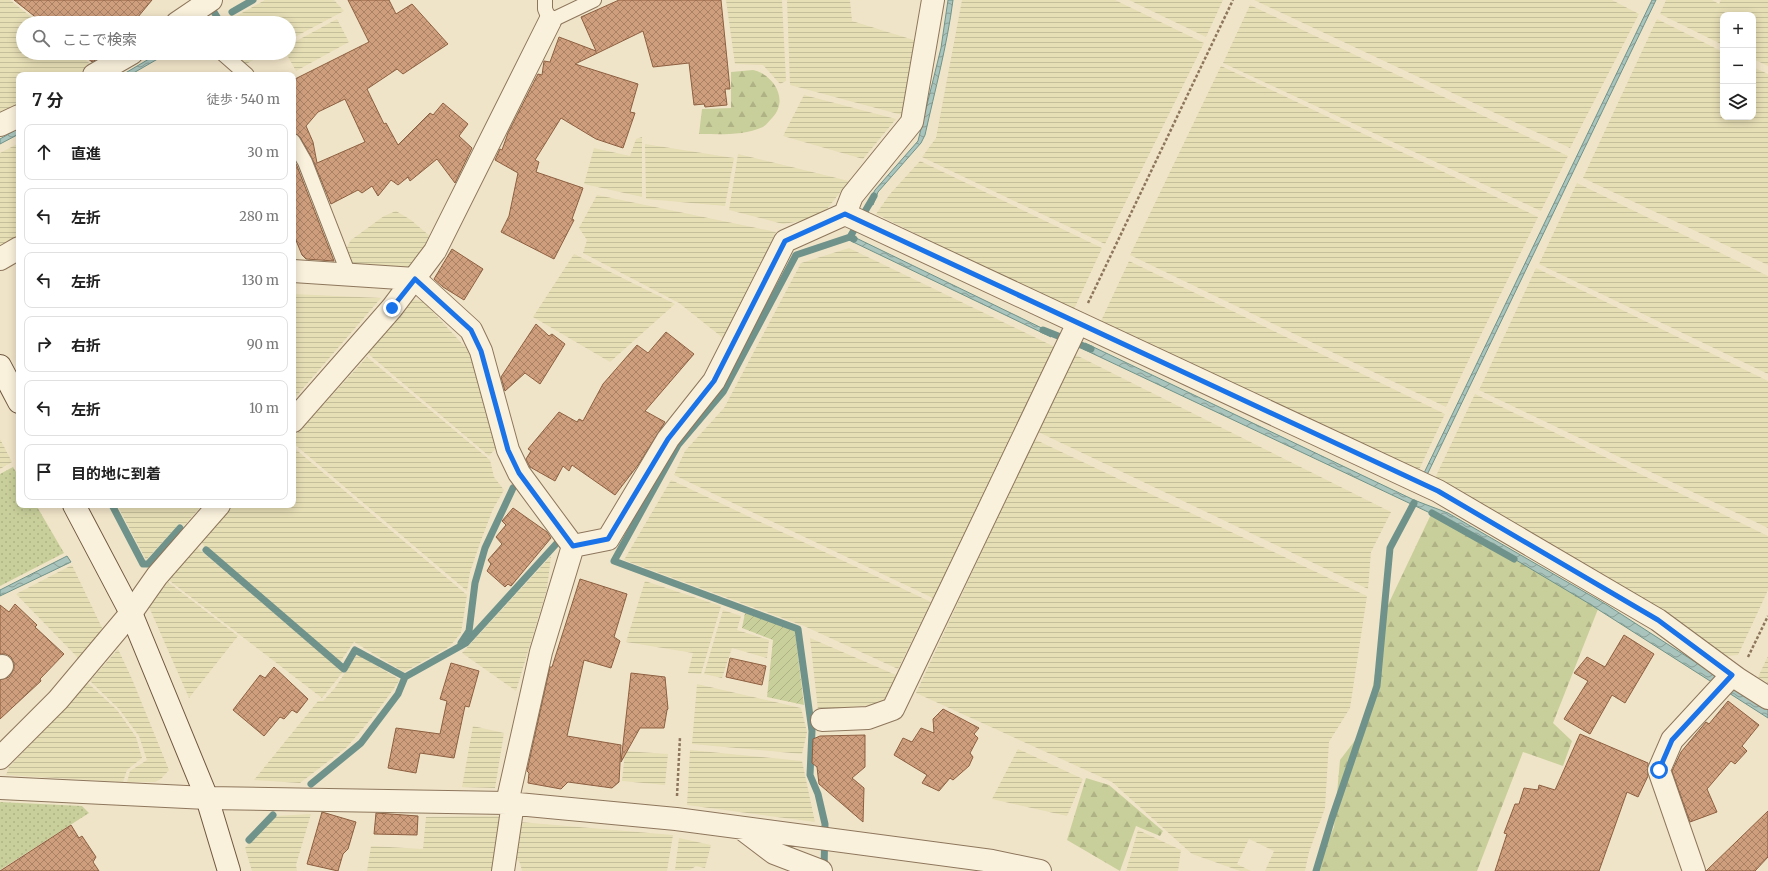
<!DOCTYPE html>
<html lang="ja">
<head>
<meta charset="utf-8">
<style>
	body { margin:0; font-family:Merriweather,"Noto Sans JP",serif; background:#f6f6f6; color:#222 }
	.controls { position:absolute; right:12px; top:12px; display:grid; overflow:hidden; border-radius:8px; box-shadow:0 2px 10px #0003 }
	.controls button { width:36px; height:36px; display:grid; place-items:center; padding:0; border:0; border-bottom:1px solid #e0e0e0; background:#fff; color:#222; font:20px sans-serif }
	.stop { position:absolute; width:12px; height:12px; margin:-9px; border:3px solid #1a73e8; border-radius:50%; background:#fff }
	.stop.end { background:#1a73e8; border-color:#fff; box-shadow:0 1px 4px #0008 }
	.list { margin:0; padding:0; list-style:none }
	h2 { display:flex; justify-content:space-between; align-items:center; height:52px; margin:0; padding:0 16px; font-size:17px }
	h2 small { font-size:13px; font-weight:400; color:#767676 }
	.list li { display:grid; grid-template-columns:26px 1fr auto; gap:12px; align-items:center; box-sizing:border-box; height:56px; margin:0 8px 8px; padding:0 8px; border:1px solid #e0e0e0; border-radius:8px }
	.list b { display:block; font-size:15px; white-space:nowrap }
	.list em { font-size:13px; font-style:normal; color:#767676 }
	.icon { flex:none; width:22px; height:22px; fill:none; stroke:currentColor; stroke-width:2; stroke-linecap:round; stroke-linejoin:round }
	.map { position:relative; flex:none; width:1768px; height:871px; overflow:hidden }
	.search { position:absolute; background:#fff; box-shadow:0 2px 10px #0003; left:16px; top:16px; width:280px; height:44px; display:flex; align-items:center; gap:10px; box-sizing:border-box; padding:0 14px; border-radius:22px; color:#767676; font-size:15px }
	.panel { position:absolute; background:#fff; box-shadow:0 2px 10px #0003; left:16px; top:72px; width:280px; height:436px; border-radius:8px }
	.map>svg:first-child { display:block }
</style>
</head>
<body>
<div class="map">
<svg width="1768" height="871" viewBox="0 0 1768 871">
	<defs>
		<pattern id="farmland-rules" width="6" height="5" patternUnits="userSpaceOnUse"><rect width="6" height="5" fill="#e6deb5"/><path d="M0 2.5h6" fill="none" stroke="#c6bf9b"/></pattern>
		<pattern id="grass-dots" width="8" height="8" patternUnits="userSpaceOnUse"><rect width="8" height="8" fill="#c9cf9b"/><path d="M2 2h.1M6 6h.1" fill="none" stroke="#aeb285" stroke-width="1.8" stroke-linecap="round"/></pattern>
		<pattern id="forest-firs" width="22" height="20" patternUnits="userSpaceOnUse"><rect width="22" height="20" fill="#c9cf9b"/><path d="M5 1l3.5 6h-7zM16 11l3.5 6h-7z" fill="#aeb285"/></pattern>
		<pattern id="garden-furrows" width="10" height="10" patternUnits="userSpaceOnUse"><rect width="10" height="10" fill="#c9cf9b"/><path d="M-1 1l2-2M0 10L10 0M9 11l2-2" fill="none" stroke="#aeb285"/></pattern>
		<pattern id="water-waves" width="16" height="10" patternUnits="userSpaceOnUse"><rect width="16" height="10" fill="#a9c4bc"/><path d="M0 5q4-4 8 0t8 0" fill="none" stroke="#8ba098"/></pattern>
		<pattern id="building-cross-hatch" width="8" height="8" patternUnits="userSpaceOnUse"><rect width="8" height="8" fill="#cf9f7d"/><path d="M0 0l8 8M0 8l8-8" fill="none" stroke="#a98266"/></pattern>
	</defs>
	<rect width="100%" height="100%" fill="#f0e4c8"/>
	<!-- farmland -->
	<path fill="url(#farmland-rules)" d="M0 0H10L39 23H23V53H77L93 66 83 75H19V109L0 119Z
		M265 0H334L344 11 289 40V23H224Z
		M726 0H782L786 81 780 84 763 65 735 64Z
		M787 0H850L852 21 917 41 902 115 790 85Z
		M962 0H1115L1204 43 1105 244 922 157 936 138Z
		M1129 0H1223L1206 37Z
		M1254 0H1612L1639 14 1570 148Z
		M1666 0H1712L1719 4 1721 0H1768V66L1753 59V15H1723V45L1660 14Z
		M1250 5 1568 156 1541 211 1223 63Z
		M337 19 349 42 296 71 286 53H289V45Z
		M1657 19 1723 52V117H1753V67L1768 74V265L1583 178Z
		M228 53H266L241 67Z
		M1221 66 1538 217 1446 407 1130 255Z
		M804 95 896 119 863 159 783 136Z
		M642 137V197L584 184 594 148 630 156 636 139Z
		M19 143V238L0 249V153Z
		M645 144 734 158 725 206 646 199Z
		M738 154 849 181 820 218 783 224 729 210Z
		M920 161 1102 248 1075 307 1070 310 876 214 890 194Z
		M1577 183 1768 276V374L1539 264Z
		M597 195 776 232 723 338 679 303 583 253 587 240 579 228Z
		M396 211 411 220 431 237 414 268 352 265 344 252 351 240 384 216Z
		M849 248 1055 347 935 599 674 475 685 451 724 408 801 263Z
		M574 254 675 304 610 362 533 317Z
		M1129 261 1445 414 1418 472 1101 321Z
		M1536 268 1768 381V528L1479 390Z
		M293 294 381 298 293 400Z
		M410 299 423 301 467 349 478 374 485 411 496 448 489 456 366 352Z
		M1072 353 1391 512 1371 552 1368 589 1034 430Z
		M367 357 490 460 494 477 504 490 493 509 480 543 470 572 467 591 293 443V438Z
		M1475 394 1768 536V590L1738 655 1727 656 1667 615 1434 480Z
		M0 439 12 462 0 469Z
		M1034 439 1367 596 1350 708 1329 742 1325 808 1309 852 1305 871H1265L1274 851 1249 839 1237 864 1251 871H1240L1192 854 1112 782 916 693Z
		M293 447 467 595 461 633 450 646 404 672 354 642 340 662 199 541 231 505H293Z
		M671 480 931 602 898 669 804 626 624 560Z
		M117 505H202L184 526 180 523 146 560Z
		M193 544 343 672 322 698 166 578Z
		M551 556 547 589 516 691 462 653Z
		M72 565 104 632 80 660 16 594Z
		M645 581 721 606 701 674 688 673 693 653 626 642Z
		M168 582 238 636 189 698 149 607Z
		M723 610 741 616 737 630 769 640 767 658 732 648 722 678 704 674Z
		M810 638 896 675 887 701 871 705 818 710Z
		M118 649 132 679 169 770 161 779 155 782H127L130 771 147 760 139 736 119 709 90 681Z
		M357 654 400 680 376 713 347 747 300 783 254 780 318 701H323L335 688Z
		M1768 656V683L1758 677Z
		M88 683 117 710 136 737 142 758 127 770 123 782 6 775 9 767Z
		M697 684 801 708 807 732 802 754 692 744Z
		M473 726 504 733 495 788 462 787Z
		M1018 749 1083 779 1067 816 992 799Z
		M690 750 802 761 815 822 687 805Z
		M625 751 668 754 665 785 622 781Z
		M311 814 296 865 297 871H252L245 848 275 816Z
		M498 816 504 822 498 871H367L371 846 423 849 426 817Z
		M520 822 673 835 667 871H522L520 863 516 858Z
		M1138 830 1181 850 1178 871H1126Z
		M679 838 711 845 705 868 696 866 690 870H675Z"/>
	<!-- grass -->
	<path fill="url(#grass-dots)" d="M13 467 19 477V505H36L64 553 0 586V474Z
		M0 802 82 806 89 813 0 870Z"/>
	<!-- forest -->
	<path fill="url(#forest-firs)" d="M753 70C775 75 789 101 772 118 769 121 766 125 763 127 743 136 720 134 699 134L702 109 731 108V72Z
		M1434 508 1600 604 1553 723 1572 741 1563 766 1523 752 1477 871H1315L1334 827 1340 760 1366 726 1386 609Z
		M1086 778 1109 785 1163 831 1160 836 1136 826 1120 871 1067 840Z"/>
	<!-- garden -->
	<path fill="url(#garden-furrows)" d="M745 613 795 631 804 705 767 697 773 640 742 628Z"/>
	<!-- water -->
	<path fill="url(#water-waves)" stroke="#6f938a" d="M948 0H953C947 46 935 90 925 135L921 143 878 192 873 205 868 203 875 190 918 141 941 48Z
		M1652 0H1656L1427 475 1424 473Z
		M159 53H168L130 75H122Z
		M19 128V134L0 144V139Z
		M851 232 854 234V237L1052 333 1051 337 851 241 848 235Z
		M1085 343 1414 500 1448 513 1607 605 1768 709V718L1588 603 1464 529 1083 349Z
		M67 556 71 562 0 596V590Z"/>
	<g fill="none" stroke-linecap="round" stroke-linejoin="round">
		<!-- stream -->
		<path stroke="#6f938a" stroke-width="7" d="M209 4 219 20
			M232 12 253 0
			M854 239 850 237 874 196
			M1043 330 1091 349
			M112 505 143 564H148L180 528
			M1432 513 1514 559
			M206 550 344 669 355 650 405 677
			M461 643 469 631 475 583 485 548 513 488
			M311 784 361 743 398 694 405 677 466 643 557 543
			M249 840 273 815
			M824 870 825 824 818 794 810 775 812 731 798 629 614 561 678 445 723 392 796 255 850 237
			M1316 871 1332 818 1377 686 1390 548 1414 503"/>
	</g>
	<!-- building -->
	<path fill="url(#building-cross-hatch)" stroke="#8d5f41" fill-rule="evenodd" d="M14 0H152L133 23H43Z
		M348 0H389L396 14 412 4 448 44 403 74 397 69 367 89 384 124 386 123 398 145 430 113 433 115 443 103 468 124 459 136 472 148 455 183 437 159 410 181 408 177 398 185 391 180 378 196 372 186 362 193 358 190 331 204 312 158 300 137 293 133V80L369 42ZM345 99 365 142 317 163 313 142 306 126 318 112Z
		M619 0H721L730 89H725L727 105 705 107 704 104 694 105 689 63 653 67 643 31 575 64 638 84 630 112 635 113 623 148 596 139 561 118 535 160 539 162 536 172 583 188 572 219 574 220 554 259 501 232 509 216 518 173 495 160 500 149 502 150 508 133 538 74 542 75 544 61 550 62 559 37 596 51 581 17Z
		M81 53H107L92 62Z
		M293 158 297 166 334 261 306 259 302 255 293 233Z
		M452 249 483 269 464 300 443 287 434 279Z
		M536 324 549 336 552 334 565 344 540 384 525 373 505 391 501 377Z
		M666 332 694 354 645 411 665 422 638 465 615 495 572 465 569 471 563 466 555 481 530 467 526 459 531 451 528 449 559 412 577 422 579 419 583 421 603 384 637 345 648 353Z
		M513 508 547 532 551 538 511 586 508 584 505 587 487 571 491 564 488 560 502 544 496 537 506 525 502 521Z
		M580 579 627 594 614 637 620 641 611 668 584 660 567 736 621 745 619 782 612 788 568 782 561 789 528 783 529 773 527 771 550 667H552Z
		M15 604 37 625 35 627 64 654 40 679 41 681 0 719V680L9 677 14 669V663L11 657 6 654H0V605L9 612Z
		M1624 635 1654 654 1625 703 1612 695 1590 734 1564 719 1588 681 1574 673 1587 657 1605 667Z
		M730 658 766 666 762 685 726 677Z
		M451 663 479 671 469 707 465 706 454 758 420 753 416 773 388 768 396 728 440 734 447 701 440 699Z
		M274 667 308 699 297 713 292 710 284 719 280 717 264 736 233 710 260 675 265 678Z
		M631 673 665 677 668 709 667 710 664 728H640L621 762Z
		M1728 701 1759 725 1742 746 1747 751 1735 764 1731 761 1707 789 1717 812 1690 822 1672 771 1681 752 1706 722 1709 724Z
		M943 709 979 728 974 734 978 738 970 753 973 757 969 766 953 780 950 778 939 791 922 783 927 775 894 755 903 738 912 742 921 728 934 733 933 719Z
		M1580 734 1648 763V776L1638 797 1627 792 1599 871H1495L1507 834 1504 833 1515 804H1519L1524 788 1538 790 1539 785 1555 790Z
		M865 735V767L852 778 864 788 863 822 819 784 817 767 812 763 813 739 820 736Z
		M1768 811V857L1755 871H1706Z
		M322 812 356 822 348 849 343 854 338 871 307 864Z
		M376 813 418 816 417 835 374 834Z
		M71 825 79 838 82 836 96 857 93 862 99 871H0Z"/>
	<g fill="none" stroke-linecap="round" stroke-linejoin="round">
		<defs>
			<path id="lane" d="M545 0V9L550 21 594 0
				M222 53 247 75
				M293 141 305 162 349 275"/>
			<path id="street" d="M177 23 211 0
				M94 75 132 53
				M0 125 19 116
				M845 214 1438 491 1658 620 1738 679 1768 698
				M0 259 19 248
				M293 271 415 279 471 330 481 351 508 450 519 473 573 546
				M293 421 392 308 435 251 550 21
				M0 668 2 666
				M822 720 868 718 893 709 1078 323
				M0 758 58 700 131 613 157 576 219 505
				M0 788 207 798 507 803 676 819 992 861 1040 871
				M507 803 541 652 573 546 608 539 668 439 714 381 785 241 845 214 852 196 912 122 933 0
				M741 828 774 853 821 871
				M503 871 513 803
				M1694 871 1659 770 1672 740 1732 675"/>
			<path id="secondary" d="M0 366 19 402
				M74 505 131 613 207 798 229 871"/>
		</defs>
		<!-- lane casing -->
		<use href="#lane" stroke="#8d765c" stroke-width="16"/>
		<!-- street casing -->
		<use href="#street" stroke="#8d765c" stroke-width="24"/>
		<!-- secondary casing -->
		<use href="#secondary" stroke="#6f573f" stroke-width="24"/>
		<!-- path -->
		<path stroke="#8d765c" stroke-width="2.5" stroke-dasharray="3 2" stroke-linecap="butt" d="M1088 303 1233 0
			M1748 657 1768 616
			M677 796 680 737"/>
		<!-- lane -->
		<use href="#lane" stroke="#faf1dc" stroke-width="14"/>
		<!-- street -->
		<use href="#street" stroke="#faf1dc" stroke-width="22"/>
		<!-- secondary -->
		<use href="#secondary" stroke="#faf1dc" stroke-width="22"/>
	</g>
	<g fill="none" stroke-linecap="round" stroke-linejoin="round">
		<!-- route -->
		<path stroke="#1a73e8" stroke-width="5" d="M392 308 415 279 471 330 481 351 508 450 519 473 573 546 608 539 668 439 714 381 785 241 845 214 1438 491 1658 620 1732 675 1672 740 1659 770"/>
	</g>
</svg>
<div class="controls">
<button>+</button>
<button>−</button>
<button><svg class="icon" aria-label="layers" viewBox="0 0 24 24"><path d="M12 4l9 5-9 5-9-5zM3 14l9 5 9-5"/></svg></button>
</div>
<div class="stop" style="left:1659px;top:770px"></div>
<div class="stop end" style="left:392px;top:308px"></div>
<div class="search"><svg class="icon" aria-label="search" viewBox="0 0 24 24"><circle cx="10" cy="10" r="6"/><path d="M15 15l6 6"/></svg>ここで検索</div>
<section class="panel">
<h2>7 分<small>徒歩 · 540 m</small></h2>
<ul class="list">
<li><svg class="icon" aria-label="ahead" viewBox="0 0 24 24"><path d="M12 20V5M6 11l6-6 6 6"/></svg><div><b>直進</b></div><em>30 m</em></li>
<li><svg class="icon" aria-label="left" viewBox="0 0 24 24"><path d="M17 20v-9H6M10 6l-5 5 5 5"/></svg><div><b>左折</b></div><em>280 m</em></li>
<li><svg class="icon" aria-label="left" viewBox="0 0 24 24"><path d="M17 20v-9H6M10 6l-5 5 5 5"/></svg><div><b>左折</b></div><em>130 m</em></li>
<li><svg class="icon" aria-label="right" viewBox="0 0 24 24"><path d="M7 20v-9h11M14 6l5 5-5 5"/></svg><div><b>右折</b></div><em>90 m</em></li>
<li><svg class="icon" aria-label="left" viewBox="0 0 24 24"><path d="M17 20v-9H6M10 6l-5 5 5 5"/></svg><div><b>左折</b></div><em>10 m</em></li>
<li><svg class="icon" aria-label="arrive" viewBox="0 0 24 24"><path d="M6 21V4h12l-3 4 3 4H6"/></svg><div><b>目的地に到着</b></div></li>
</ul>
</section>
</div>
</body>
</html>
